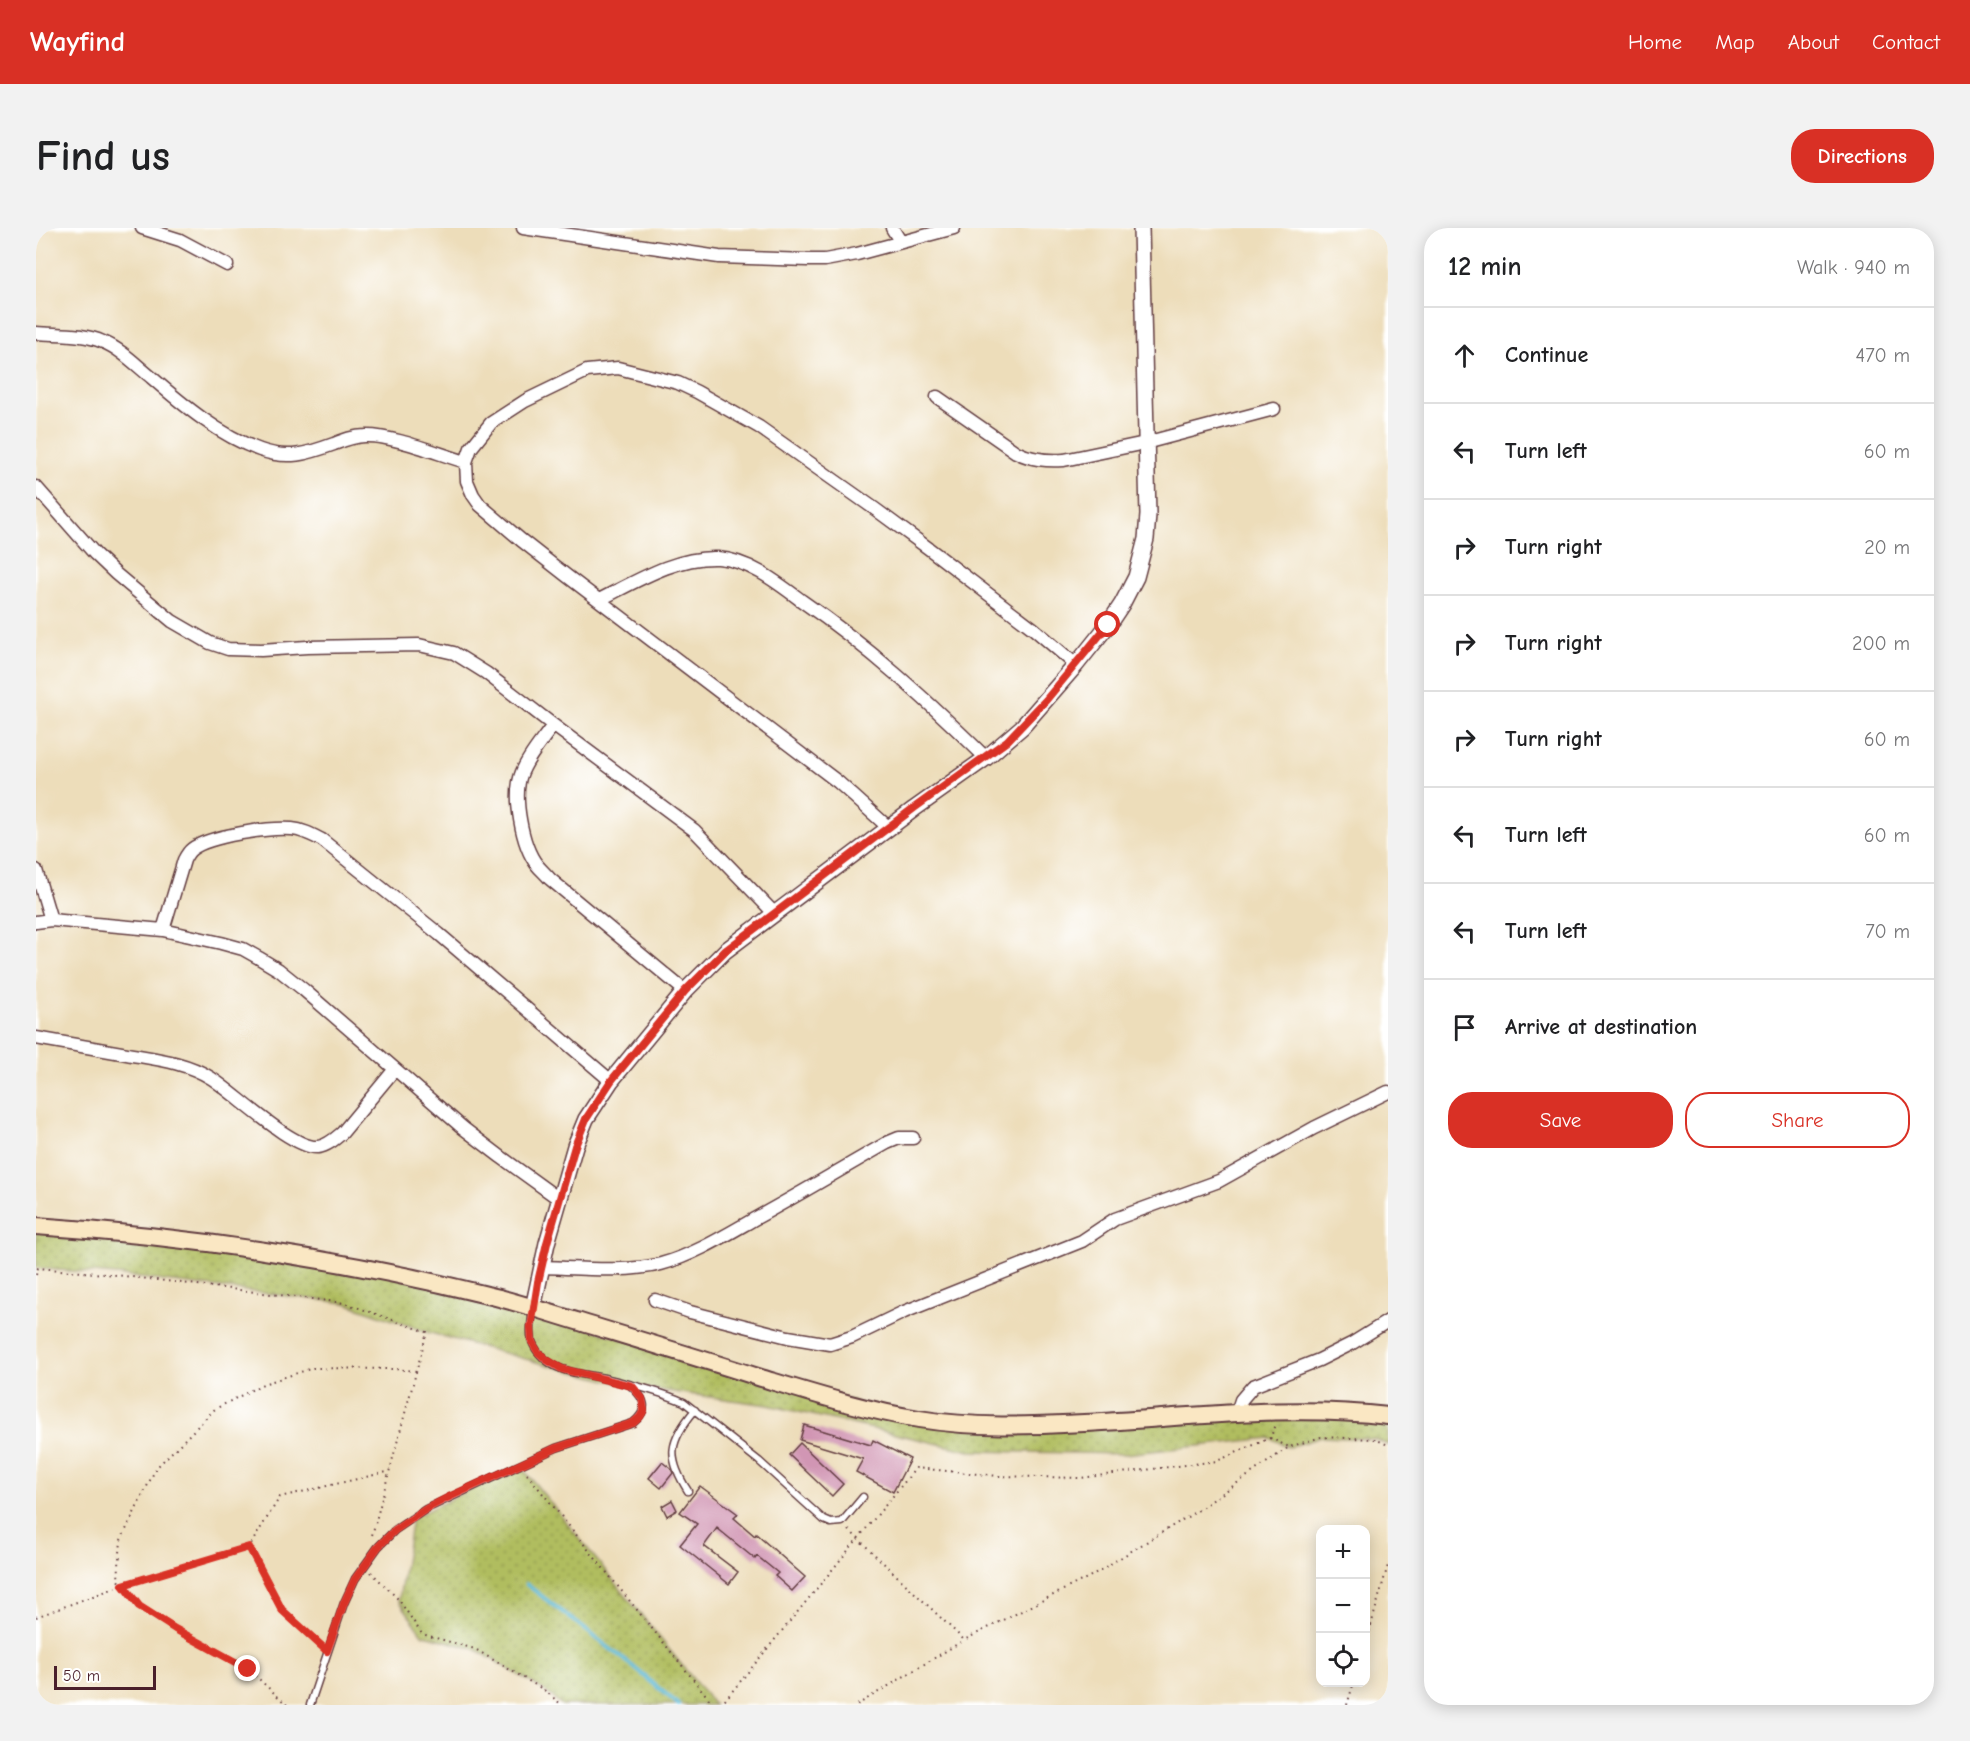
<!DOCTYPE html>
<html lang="en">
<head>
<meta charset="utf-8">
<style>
	body { margin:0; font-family:"Comic Neue",sans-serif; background:#f2f2f2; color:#202124 }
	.controls { position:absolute; right:18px; bottom:18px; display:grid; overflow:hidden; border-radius:12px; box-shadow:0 3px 15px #0003 }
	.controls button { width:54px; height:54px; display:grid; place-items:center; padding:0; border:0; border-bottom:2px solid #e0e0e0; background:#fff; color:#202124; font:30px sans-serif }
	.scale { position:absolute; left:18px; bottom:15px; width:102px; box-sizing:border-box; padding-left:6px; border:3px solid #4a1f2b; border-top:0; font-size:16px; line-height:21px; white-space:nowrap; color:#4a1f2b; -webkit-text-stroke:4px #fff; paint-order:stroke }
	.stop { position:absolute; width:18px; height:18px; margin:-14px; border:4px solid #d93025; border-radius:50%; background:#fff }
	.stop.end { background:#d93025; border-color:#fff; box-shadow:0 2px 6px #0008 }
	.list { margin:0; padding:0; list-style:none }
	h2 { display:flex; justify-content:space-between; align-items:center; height:78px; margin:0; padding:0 24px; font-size:26px }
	h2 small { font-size:20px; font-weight:400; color:#757577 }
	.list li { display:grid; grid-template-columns:39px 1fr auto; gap:18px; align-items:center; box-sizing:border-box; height:96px; padding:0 24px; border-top:2px solid #e0e0e0 }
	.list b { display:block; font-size:22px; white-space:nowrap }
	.list em { font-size:20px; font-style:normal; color:#757577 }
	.actions { display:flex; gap:12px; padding:18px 24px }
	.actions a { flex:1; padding:14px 0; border:2px solid #d93025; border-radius:24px; text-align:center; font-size:21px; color:#d93025 }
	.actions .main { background:#d93025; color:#fff }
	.icon { flex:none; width:33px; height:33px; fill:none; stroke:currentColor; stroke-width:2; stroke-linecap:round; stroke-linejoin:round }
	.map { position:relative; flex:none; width:1352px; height:1477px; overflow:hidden; border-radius:24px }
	header { display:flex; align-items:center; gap:36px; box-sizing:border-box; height:84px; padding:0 30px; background:#d93025; color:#fff }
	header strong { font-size:28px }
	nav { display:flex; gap:33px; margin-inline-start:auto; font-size:21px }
	.intro { display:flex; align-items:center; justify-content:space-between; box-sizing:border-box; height:144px; padding:0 36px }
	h1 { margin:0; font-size:42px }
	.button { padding:15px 27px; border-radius:24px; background:#d93025; color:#fff; font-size:21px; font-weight:700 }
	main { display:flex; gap:36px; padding:0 36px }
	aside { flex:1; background:#fff; border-radius:24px; box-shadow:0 3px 15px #0003 }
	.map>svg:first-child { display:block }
</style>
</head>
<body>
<header>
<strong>Wayfind</strong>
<nav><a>Home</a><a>Map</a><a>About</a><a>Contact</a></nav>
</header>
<div class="intro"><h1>Find us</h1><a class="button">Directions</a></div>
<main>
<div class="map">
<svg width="1352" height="1477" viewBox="0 0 1352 1477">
	<defs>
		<pattern id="grass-dots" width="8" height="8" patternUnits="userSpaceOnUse" patternTransform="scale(1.5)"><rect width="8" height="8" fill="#b0bd5f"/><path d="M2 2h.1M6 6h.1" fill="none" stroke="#91994f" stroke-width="1.8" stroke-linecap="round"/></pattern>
	</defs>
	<rect width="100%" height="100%" fill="#fff"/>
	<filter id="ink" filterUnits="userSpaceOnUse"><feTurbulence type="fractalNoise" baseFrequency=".0167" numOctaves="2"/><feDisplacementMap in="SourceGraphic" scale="12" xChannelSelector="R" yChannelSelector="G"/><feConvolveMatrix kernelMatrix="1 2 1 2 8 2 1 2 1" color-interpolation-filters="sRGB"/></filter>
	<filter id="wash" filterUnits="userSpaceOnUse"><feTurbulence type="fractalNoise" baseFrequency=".008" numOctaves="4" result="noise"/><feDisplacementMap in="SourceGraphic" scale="24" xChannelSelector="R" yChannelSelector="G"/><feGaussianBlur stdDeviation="1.35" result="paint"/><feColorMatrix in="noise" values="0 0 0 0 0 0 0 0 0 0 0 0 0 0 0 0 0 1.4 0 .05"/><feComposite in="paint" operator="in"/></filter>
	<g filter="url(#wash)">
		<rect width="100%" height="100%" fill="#edddba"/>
		<!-- grass -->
		<path fill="url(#grass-dots)" stroke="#7d6e45" stroke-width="1.5" d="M0 998 341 1043 885 1192 1352 1188V1217L1338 1211 1285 1209 1253 1219 1234 1210 1089 1226 934 1223 732 1177 595 1158 526 1141 391 1104 309 1075 80 1047 0 1040Z
			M484 1237 678 1477H526L508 1462 439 1421 386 1406 363 1372 376 1290Z"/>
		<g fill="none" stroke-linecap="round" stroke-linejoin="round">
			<!-- stream -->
			<path stroke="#5ab9d8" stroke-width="4" d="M490 1356 589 1432 643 1477"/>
		</g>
		<g id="blocks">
			<!-- building -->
			<path fill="#d196b4" d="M768 1197 835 1217 837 1212 874 1231 857 1264 820 1244 827 1231 764 1212Z
				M764 1215 807 1256 796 1268 753 1227Z
				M626 1234 635 1241 637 1245 625 1260 613 1250Z
				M664 1258 702 1286 698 1290 719 1308 720 1306 769 1349 756 1363 739 1348 742 1345 721 1328 719 1331 681 1300 668 1318 702 1344 693 1356 644 1317 661 1296 644 1284Z
				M636 1272 641 1282 631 1288 626 1278Z"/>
		</g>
	</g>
	<g filter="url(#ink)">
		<use href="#blocks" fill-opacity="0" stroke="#623c40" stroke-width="1.5"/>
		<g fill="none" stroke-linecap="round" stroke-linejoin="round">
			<defs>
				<path id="service" d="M497 1081C496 1091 493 1103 496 1113 500 1126 514 1137 526 1141 539 1146 554 1147 568 1150 594 1156 623 1163 648 1174L723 1233 788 1292 795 1295 806 1294 827 1269
					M652 1263C630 1229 633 1213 659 1182
					M274 1477 308 1375 319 1351 342 1319 359 1302 390 1281 520 1220 597 1195C614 1181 609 1171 595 1158"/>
				<path id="minor" d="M106 0 144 12 191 37
					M487 0 683 29 772 32H789L821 26 918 0
					M856 0 864 13
					M0 105C22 107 47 105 67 114 85 121 100 137 115 149 147 177 183 207 224 222 252 232 271 226 298 216 308 212 318 208 329 208 357 207 402 226 430 234
					M901 169 980 224C996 232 1011 233 1028 232L1109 215 1238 181
					M0 259 59 326 80 346 136 393 174 415 192 421 225 422 271 419 383 417 418 425 450 445 517 497 658 602 738 685
					M563 372C599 354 640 328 682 330 713 332 742 355 766 373 833 419 892 473 950 530
					M517 497C507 512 493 527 486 544 476 567 486 618 501 637 505 642 510 646 514 651L649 763
					M852 599 802 554 531 348 485 312 444 277 437 267 431 253 430 234 435 220 455 195 489 173 551 143 582 140 642 155 661 164 723 199 839 281 892 320 998 401 1040 437
					M0 642 15 692
					M0 694 15 692 127 702 185 715 207 721 223 730 243 742 268 762 427 900 465 929 523 971
					M127 702 148 632C150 628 152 624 156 621 173 608 233 599 256 601 267 602 276 607 286 612L403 706 575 853
					M0 810C30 815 61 821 91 826 119 831 150 834 175 850 199 865 256 921 282 919 291 918 299 911 306 905L359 841
					M506 1039C542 1040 590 1045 625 1036 658 1027 690 1007 720 990 764 966 807 940 851 915L863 910H877
					M619 1072 654 1084 752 1109 794 1116 816 1109 868 1084 1046 1013 1079 991 1183 953 1278 900 1352 864
					M1201 1184 1205 1172 1217 1158 1283 1132 1315 1116 1352 1093"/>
				<path id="tertiary" d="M497 1080 511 1015 539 918 550 891 575 853 649 763 689 723 878 581 950 530 986 499 1040 437 1072 397 1086 376 1100 349 1110 311 1112 287 1105 0"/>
				<path id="secondary" d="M0 998C148 1008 307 1031 451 1067 482 1074 513 1085 544 1094 603 1112 663 1130 722 1149 775 1165 828 1182 883 1191 937 1200 994 1198 1048 1195 1149 1190 1251 1176 1352 1188"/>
			</defs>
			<!-- service casing -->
			<use href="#service" stroke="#623c40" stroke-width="9"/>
			<!-- minor casing -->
			<use href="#minor" stroke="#623c40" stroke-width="15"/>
			<!-- tertiary casing -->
			<use href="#tertiary" stroke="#623c40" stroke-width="18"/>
			<!-- secondary casing -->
			<use href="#secondary" stroke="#623c40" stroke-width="20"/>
			<!-- path -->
			<path stroke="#623c40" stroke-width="2" stroke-dasharray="1.5 4.5" stroke-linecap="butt" d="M0 1047 2 1040 80 1047 309 1075 391 1104 335 1311
				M1234 1210 1253 1219
				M491 1246 678 1477
				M813 1302 928 1412 1053 1349 1161 1283 1253 1219 1285 1209 1339 1211 1352 1217
				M213 1319 246 1382 285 1417
				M335 1344 363 1372 386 1406 439 1421 508 1462 526 1477
				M0 1389 87 1357 213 1319 244 1269 351 1244
				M1330 1415 1352 1337
				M251 1477 212 1441 139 1401 103 1378 82 1351 85 1312 120 1240 179 1181 227 1156 277 1140 358 1141 380 1143
				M685 1477 880 1240 963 1248 1045 1250 1181 1233 1234 1210 1240 1197
				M821 1477 928 1412
				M1311 1477 1318 1454"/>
			<!-- service -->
			<use href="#service" stroke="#fff" stroke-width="6"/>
			<!-- minor -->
			<use href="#minor" stroke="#fff" stroke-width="12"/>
			<!-- tertiary -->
			<use href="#tertiary" stroke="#fff" stroke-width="15"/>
			<!-- secondary -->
			<use href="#secondary" stroke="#fae7c3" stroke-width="16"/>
		</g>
	</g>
	<g fill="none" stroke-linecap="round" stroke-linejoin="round" filter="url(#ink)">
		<!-- route -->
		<path stroke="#d93025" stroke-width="8" d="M212 1441 139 1401 103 1378 87 1357 213 1319 246 1382 291 1423 308 1375 319 1351 342 1319 359 1302 390 1281 411 1270 520 1220 597 1195 604 1189 608 1182 606 1170 596 1158 526 1141 511 1132 502 1124 496 1114 495 1099 502 1054 511 1015 539 918 550 891 575 853 649 763 689 723 878 580 971 513 1010 472 1072 397"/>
	</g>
</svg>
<div class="controls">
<button>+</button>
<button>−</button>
<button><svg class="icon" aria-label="locate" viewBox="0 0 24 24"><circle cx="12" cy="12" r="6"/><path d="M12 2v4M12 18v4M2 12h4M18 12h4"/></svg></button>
</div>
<div class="scale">50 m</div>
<div class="stop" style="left:1072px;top:397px"></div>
<div class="stop end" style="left:212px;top:1441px"></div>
</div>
<aside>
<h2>12 min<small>Walk · 940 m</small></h2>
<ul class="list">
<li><svg class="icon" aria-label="ahead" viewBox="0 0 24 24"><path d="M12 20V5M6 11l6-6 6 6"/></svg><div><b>Continue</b></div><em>470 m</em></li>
<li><svg class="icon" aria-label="left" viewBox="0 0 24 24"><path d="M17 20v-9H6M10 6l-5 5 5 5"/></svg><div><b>Turn left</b></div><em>60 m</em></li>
<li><svg class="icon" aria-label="right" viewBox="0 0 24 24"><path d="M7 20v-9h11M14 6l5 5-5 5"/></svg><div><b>Turn right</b></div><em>20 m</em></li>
<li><svg class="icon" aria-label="right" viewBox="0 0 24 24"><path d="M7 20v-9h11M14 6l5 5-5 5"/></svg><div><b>Turn right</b></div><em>200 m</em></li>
<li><svg class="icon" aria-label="right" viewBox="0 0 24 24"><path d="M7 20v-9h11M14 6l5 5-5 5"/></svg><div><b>Turn right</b></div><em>60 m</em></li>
<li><svg class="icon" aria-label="left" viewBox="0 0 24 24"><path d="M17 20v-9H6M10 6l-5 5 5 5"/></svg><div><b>Turn left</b></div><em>60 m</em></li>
<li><svg class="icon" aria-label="left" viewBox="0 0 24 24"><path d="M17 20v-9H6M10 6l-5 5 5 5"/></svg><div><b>Turn left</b></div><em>70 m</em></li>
<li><svg class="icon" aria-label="arrive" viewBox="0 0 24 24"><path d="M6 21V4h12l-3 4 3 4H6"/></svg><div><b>Arrive at destination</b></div></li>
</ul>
<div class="actions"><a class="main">Save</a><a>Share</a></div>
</aside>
</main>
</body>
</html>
